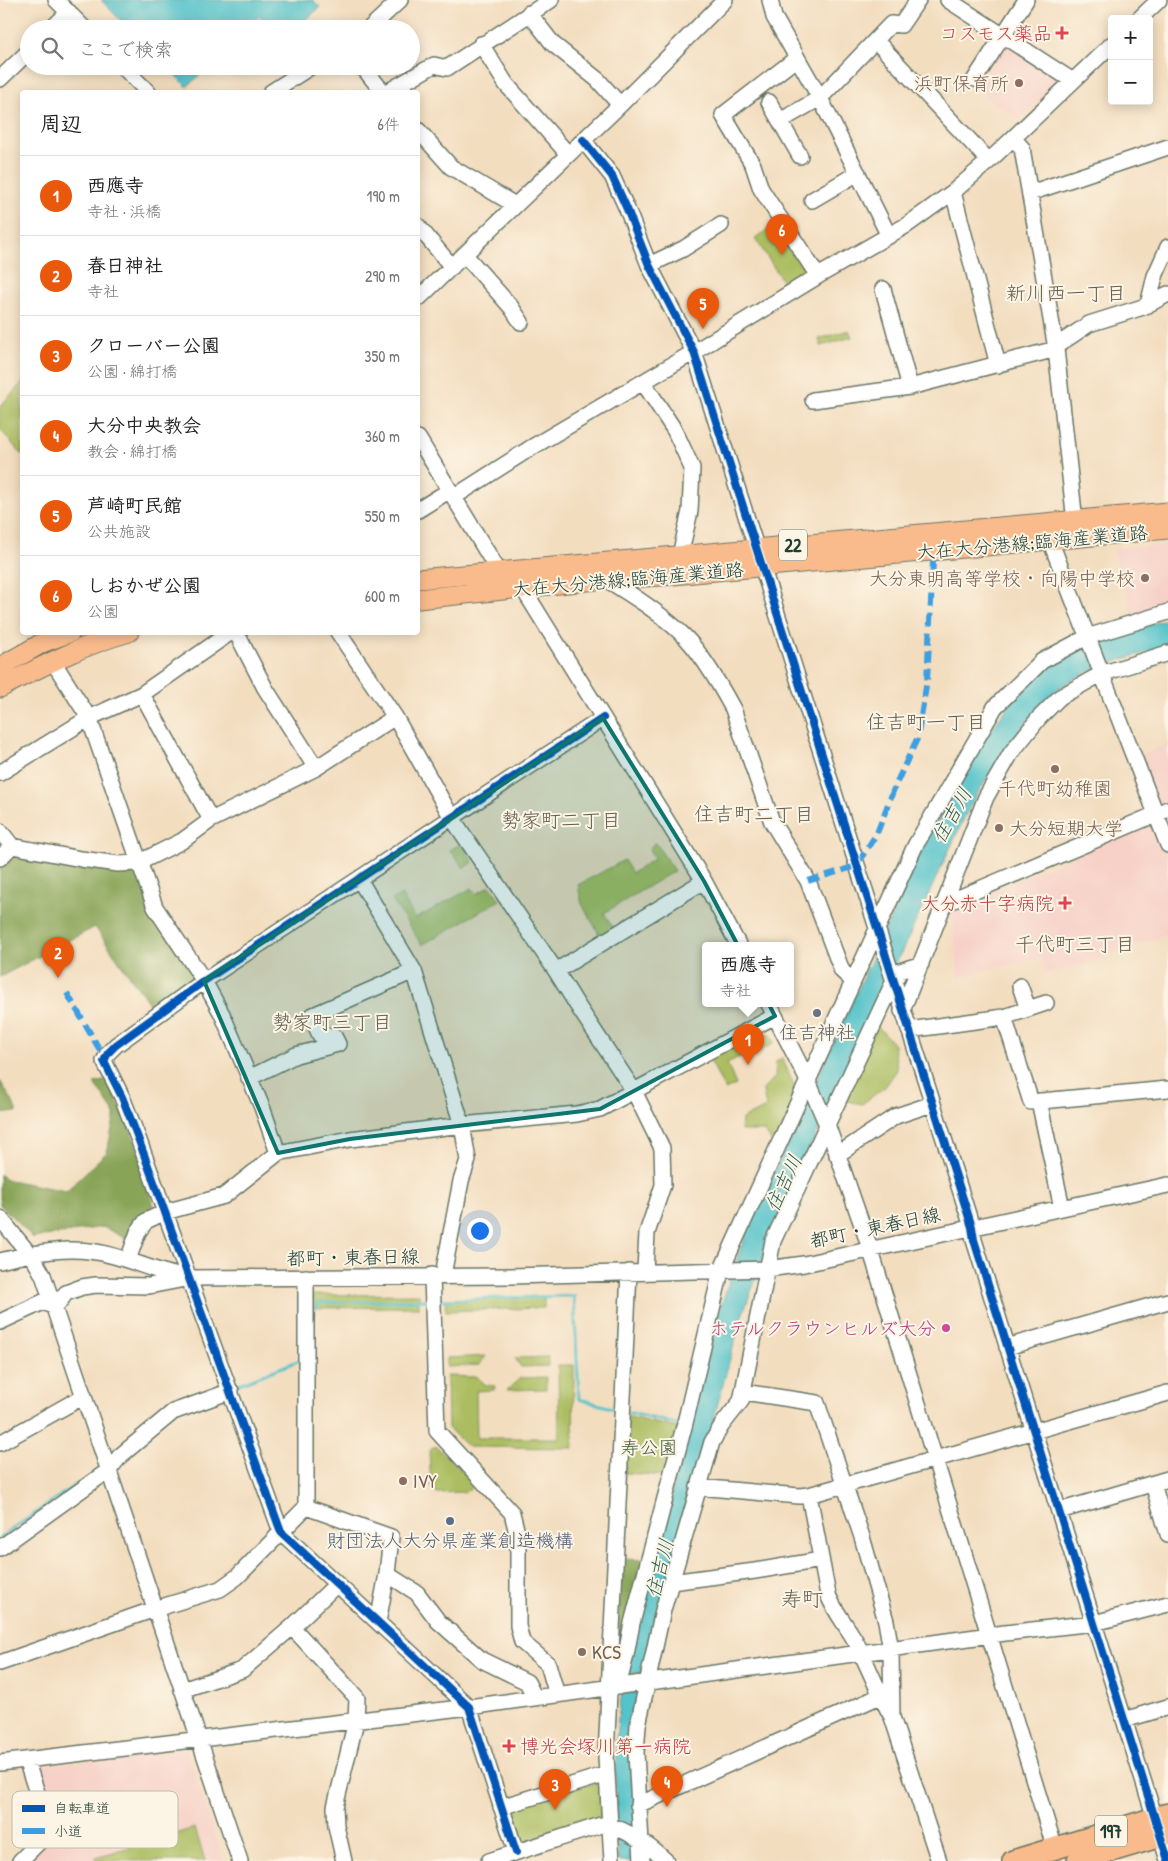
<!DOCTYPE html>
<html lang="ja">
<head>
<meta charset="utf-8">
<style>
	body { margin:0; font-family:"Patrick Hand","Klee One",sans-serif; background:#f2f2f2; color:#202124 }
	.controls { position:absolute; right:15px; top:15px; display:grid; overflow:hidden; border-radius:5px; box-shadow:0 2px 12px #0003 }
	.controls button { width:45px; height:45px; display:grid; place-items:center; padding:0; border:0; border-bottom:1px solid #e0e0e0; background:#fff; color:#202124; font:25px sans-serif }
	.you { position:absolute; left:479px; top:1230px; width:18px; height:18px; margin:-12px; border:4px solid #fff; border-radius:50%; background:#1a73e8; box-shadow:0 0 0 8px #1a73e833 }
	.badge { display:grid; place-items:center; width:32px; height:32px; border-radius:50%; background:#ea580c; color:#fff; font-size:16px; font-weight:700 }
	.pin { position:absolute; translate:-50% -41px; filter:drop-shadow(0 1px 2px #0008) }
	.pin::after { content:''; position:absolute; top:26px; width:18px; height:15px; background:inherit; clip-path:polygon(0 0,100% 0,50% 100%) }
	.popup { position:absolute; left:702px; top:942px; width:92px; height:65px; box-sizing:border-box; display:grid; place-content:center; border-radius:5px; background:#fff; filter:drop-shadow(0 1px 4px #0005); font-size:16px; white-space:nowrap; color:#757577 }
	.popup b { font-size:19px; color:#202124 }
	.popup::after { content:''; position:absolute; left:50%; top:100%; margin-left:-10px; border:10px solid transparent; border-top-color:#fff }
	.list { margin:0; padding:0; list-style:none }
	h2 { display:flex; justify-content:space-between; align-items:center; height:65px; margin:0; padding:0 20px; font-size:21px }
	h2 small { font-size:16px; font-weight:400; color:#757577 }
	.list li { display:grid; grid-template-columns:32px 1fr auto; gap:15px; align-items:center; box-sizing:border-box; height:80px; padding:0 20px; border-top:1px solid #e0e0e0 }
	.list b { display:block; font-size:19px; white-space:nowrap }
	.list p { margin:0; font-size:16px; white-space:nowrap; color:#757577 }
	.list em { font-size:16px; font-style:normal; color:#757577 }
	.icon { flex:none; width:28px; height:28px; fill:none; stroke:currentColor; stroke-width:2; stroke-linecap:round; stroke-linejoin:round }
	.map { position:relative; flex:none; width:1168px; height:1861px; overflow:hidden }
	.search { position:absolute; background:#fff; box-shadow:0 2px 12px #0003; left:20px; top:20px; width:400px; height:55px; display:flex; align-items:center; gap:12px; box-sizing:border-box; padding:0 18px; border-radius:28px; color:#757577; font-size:19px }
	.panel { position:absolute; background:#fff; box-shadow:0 2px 12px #0003; left:20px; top:90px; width:400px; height:545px; border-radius:5px }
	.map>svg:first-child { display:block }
</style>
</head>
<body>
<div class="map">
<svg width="1168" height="1861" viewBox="0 0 1168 1861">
	<rect width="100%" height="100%" fill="#fcf5e5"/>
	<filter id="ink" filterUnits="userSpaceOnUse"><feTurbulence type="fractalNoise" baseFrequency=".02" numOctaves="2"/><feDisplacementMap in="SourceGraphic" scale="10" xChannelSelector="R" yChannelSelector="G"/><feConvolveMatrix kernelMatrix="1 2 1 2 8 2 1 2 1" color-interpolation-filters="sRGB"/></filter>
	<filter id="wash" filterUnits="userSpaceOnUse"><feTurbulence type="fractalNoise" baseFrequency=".0096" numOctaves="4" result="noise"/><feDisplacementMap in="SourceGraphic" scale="20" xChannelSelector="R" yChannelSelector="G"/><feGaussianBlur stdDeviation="1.12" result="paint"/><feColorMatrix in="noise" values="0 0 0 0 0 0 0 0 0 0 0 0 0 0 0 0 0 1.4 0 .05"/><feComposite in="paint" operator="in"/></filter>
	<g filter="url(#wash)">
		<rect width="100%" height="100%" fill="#f3ddbf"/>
		<!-- built -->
		<path fill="#f7d1c7" d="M1007 42 1060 80 1020 119 990 100 979 87Z
			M1168 544V607L1134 618 1113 549Z
			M1168 744V801L1160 804 1156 802 1139 756Z
			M1151 823 1156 826 1168 859V934L1070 970 1046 973 1041 958 992 968 959 978 951 912 955 907Z
			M186 1749 224 1861H26L54 1832 30 1767Z"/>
		<!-- green -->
		<path fill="#abbd60" stroke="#657d4a" d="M778 223 808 272 807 276 787 288 755 238Z
			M849 330 852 337 821 346 819 339Z
			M22 383V455L0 429V406Z
			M655 842 674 871 604 913 615 931 602 939 582 904 578 885 624 860 632 873 654 859 649 849Z
			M462 843 473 862 464 868 450 850Z
			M490 886 500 900 422 945 392 900 402 895 415 919 472 888 476 894Z
			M876 1024 894 1045 897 1070 885 1087 862 1104 842 1100Z
			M745 1033 770 1035 774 1043 755 1054 752 1051 727 1063 736 1085 725 1090 708 1056Z
			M782 1058 798 1094 778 1138 771 1141 764 1131H741L742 1119 766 1108 763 1090 775 1077 776 1062Z
			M419 1294V1307L312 1308V1295Z
			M544 1296V1308L446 1311 445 1300Z
			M486 1356 479 1365 447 1367V1358Z
			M548 1357V1366L521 1367 515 1358Z
			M558 1365H574L573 1448 468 1447 448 1428 447 1376 477 1377 486 1385 495 1386 494 1390 476 1391 477 1438H559Z
			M546 1377V1389L507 1390 520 1378Z
			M625 1416 678 1428 668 1476 625 1473Z
			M436 1446 470 1479 473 1487 465 1492 437 1493 431 1488 429 1451Z
			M602 1781V1815L598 1821 520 1846 509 1807Z
			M195 1828 205 1861H97L96 1857Z"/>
		<!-- forest -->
		<path fill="#88a456" stroke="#547045" d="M13 849 135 866 193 977 150 1005 95 927 0 977V863Z
			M108 1080 136 1143 154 1206 141 1216 127 1239 103 1227 33 1238 0 1205V1174L4 1179 66 1191 107 1152 115 1114 94 1083Z
			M0 1081 12 1100 17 1112 0 1114Z
			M622 1559 646 1560 615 1673Z"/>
		<!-- water -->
		<path fill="#55c3ca" stroke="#3a807f" d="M101 0H313L320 7 296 29H272L260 16 247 29H129Z
			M166 66H209L187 87Z
			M1168 619V646C1133 657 1094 665 1064 685 1047 695 1036 710 1024 725 1002 754 984 781 967 812L787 1197 741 1318 645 1672 625 1675 715 1322 747 1231 928 837 985 738 1017 695 1046 668 1066 656 1098 640Z
			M641 1692 637 1861H619C616 1805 611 1749 622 1693Z"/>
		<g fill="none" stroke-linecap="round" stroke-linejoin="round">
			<!-- stream -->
			<path stroke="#55c3ca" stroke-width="3" d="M436 1300 574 1296 579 1399 619 1410
				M312 1318 317 1303 427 1300
				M234 1386 300 1360
				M627 1412 680 1425
				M0 1538 77 1484"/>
		</g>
	</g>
	<g filter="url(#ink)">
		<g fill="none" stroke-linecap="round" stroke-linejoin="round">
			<defs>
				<path id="minor" d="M56 0 85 29
					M770 0 774 17 820 98 889 236
					M948 0 1073 81
					M529 13 553 44 598 80 620 105
					M1139 19 1159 0
					M51 29 69 12
					M369 29 400 0
					M876 41 989 161
					M481 44 506 84 568 154
					M797 58 723 115 753 165 761 189 770 203 818 276
					M122 66 148 92
					M362 66 383 92
					M0 79 29 51
					M975 79 1026 0
					M271 92 312 66
					M387 92 434 65 447 68 551 0
					M769 102 800 156
					M780 121 820 98 891 24 901 25 918 0
					M418 130 451 167 515 205
					M1013 138 1022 148 1056 349 1076 531
					M583 140 612 176 627 209 649 265 694 352 972 1227 974 1240 1168 1860
					M953 192 998 365
					M1030 193 1168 147
					M812 200 858 173
					M418 226 452 267
					M465 255 511 307 521 322
					M649 265 683 249 721 225
					M883 289 910 387
					M418 299 620 105 725 0
					M1148 305 1155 276 1168 247
					M643 382 675 431 692 468 690 511 680 556
					M813 400 910 387 1056 349 1059 344 1089 324 1143 307 1168 294
					M418 438 499 572 522 587 527 595 704 881 739 946
					M454 497 529 449 694 352 818 276 907 225 953 192 989 161 1112 44
					M418 510 450 490
					M1050 531V540L1168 845
					M606 579C632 595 659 612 681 633 700 650 721 687 733 709L772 822 808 881 842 971 853 981
					M236 632 265 688 316 768
					M338 632 395 717 452 818 556 971 579 1008 634 1091 662 1148 663 1185 647 1233 645 1271
					M52 660 89 718 155 907 204 981 222 1014 262 1107 278 1153
					M142 694 211 820
					M0 773 89 718 142 694 231 632
					M0 831 12 846
					M0 858 12 846 81 859 118 864 138 863 182 841 211 820 316 768 395 717
					M359 879 414 971 462 1125 468 1160 461 1181 443 1275
					M942 905 1168 809
					M556 971 704 881
					M1020 986 1028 1009
					M769 1004 807 1079 828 1127 870 1248 1055 1849
					M902 1011 986 797 1011 753 1039 718 1060 697 1101 674 1168 653
					M1004 1017 1031 1102 1168 1089
					M909 1030 1004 1017 1046 1003
					M249 1078 296 1055 338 1044 334 1036 320 1035 311 1016 414 971
					M1039 1101 1062 1208
					M837 1155 896 1116 932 1104
					M0 1218 35 1261 43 1275 240 1861
					M128 1260 138 1232 146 1221 165 1212 224 1196 278 1153 350 1139 462 1125 577 1114 600 1109 775 1016
					M0 1261C36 1252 73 1245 110 1255 135 1261 158 1273 184 1277
					M432 1275 437 1431 512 1513 518 1537V1626L522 1642 548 1664 557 1695
					M0 1322 43 1302 55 1307 66 1293 82 1287 96 1285 149 1286 190 1278 511 1276 767 1269 804 1264 1168 1185
					M1007 1347 1168 1301
					M743 1392 817 1403 862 1537 886 1621 891 1650 892 1717
					M0 1443 84 1396
					M1153 1484 1168 1534
					M698 1487 799 1496 809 1495 1168 1393
					M809 1495 828 1595C835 1612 847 1626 856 1642 869 1667 878 1693 892 1717L939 1861
					M306 1507 391 1537 387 1574
					M1059 1511 1168 1479
					M0 1548 109 1470 120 1456 173 1412 231 1391
					M671 1582 755 1571 821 1560
					M378 1622 387 1574 417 1593 438 1621 482 1660 527 1682 535 1698
					M292 1627 357 1698 356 1721 335 1807 336 1826 344 1861
					M0 1663 155 1609 220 1589 237 1577 306 1507V1277
					M618 1687 626 1655 632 1623 685 1423 721 1271 915 846 995 707 1042 661 1087 637 1168 612
					M182 1690 242 1670 292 1627 337 1584
					M1124 1720 1168 1707
					M0 1763 469 1707 1005 1633 1094 1623 1168 1604
					M638 1805 880 1696
					M501 1807 607 1774
					M516 1852 469 1707 281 1532 138 1138 122 1097 104 1061 108 1053 116 1045 204 981 603 718
					M20 1861 50 1831 26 1760
					M489 1861 601 1825C621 1824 651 1847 666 1861
					M612 1861 606 1756 629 1272
					M642 1861 636 1753 638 1725 663 1610 712 1442 722 1425 741 1401 773 1241 893 983 900 971 921 964"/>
				<path id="major" d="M418 579 1168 512
					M418 599 606 579 662 576 1168 529
					M0 667 44 642 71 632
					M0 688C42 666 83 645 129 632"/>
				<path id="highway" d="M1013 1861 1168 1814
					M1078 1861 1168 1834"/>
			</defs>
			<!-- minor casing -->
			<use href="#minor" stroke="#697565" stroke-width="18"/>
			<!-- major casing -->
			<use href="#major" stroke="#697565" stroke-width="21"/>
			<!-- highway casing -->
			<use href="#highway" stroke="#697565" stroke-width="24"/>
			<!-- minor -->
			<use href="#minor" stroke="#fff" stroke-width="15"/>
			<!-- major -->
			<use href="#major" stroke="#fabb8c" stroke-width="19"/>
			<!-- highway -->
			<use href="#highway" stroke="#fabb8c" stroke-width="21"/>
			<!-- quiet -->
			<path stroke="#3c9ee2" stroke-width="6" stroke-dasharray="12 6" stroke-linecap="butt" d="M808 881 856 866 877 833 895 786 917 739 927 681 933 562
				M67 993 101 1052"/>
			<defs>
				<path id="cycleway" d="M583 140 612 176 627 209 649 265 694 352 972 1227 974 1240 1168 1860
					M516 1852 469 1707 281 1532 138 1138 122 1097 104 1061 108 1053 116 1045 204 981 603 718"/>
			</defs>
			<!-- cycleway casing -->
			<use href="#cycleway" stroke="#fcf5e5" stroke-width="11"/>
			<!-- cycleway -->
			<use href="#cycleway" stroke="#0057b8" stroke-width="8"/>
		</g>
	</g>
	<!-- marked area -->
	<path fill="#0f766e" fill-opacity="0.2" stroke="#0f766e" stroke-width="4" stroke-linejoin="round" d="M603 718 704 881 775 1016 600 1109 350 1139 278 1153 204 981Z"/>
	<!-- markers -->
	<g fill="#e0444e" stroke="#fcf5e5" stroke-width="2">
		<path d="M1059.5 25.5h5v5h5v5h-5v5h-5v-5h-5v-5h5z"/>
		<path d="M1062.5 895.5h5v5h5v5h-5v5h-5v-5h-5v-5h5z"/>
		<path d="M506.5 1738.5h5v5h5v5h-5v5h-5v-5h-5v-5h5z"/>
	</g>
	<g fill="#8d6e63" stroke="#fcf5e5" stroke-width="2">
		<circle cx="1019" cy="83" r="5"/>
		<circle cx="1145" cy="578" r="5"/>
		<circle cx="1055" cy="769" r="5"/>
		<circle cx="999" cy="828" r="5"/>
		<circle cx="403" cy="1481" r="5"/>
		<circle cx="582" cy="1652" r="5"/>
	</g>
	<circle fill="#6b7280" stroke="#fcf5e5" stroke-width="2" cx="817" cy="1013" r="5"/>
	<circle fill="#d1479c" stroke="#fcf5e5" stroke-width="2" cx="946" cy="1328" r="5"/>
	<circle fill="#5c6f8a" stroke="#fcf5e5" stroke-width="2" cx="450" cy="1521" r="5"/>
	<g text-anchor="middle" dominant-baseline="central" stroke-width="4" stroke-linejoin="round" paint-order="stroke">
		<!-- shield labels -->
		<g fill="#fcf5e5" stroke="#617469" stroke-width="1">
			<rect x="779" y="529.5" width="28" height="31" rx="4"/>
			<rect x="1095" y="1815.5" width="32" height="31" rx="4"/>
		</g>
		<g font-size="18" font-weight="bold" fill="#1f3d34">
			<text x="793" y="545">22</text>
			<text x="1111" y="1831">197</text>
		</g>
		<!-- health labels -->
		<g font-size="19" fill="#be3a42" stroke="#fcf5e5" text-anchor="end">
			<text x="1052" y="33">コスモス薬品</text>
			<text x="1054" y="903">大分赤十字病院</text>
			<text x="520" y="1746" text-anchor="start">博光会塚川第一病院</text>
		</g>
		<!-- education labels -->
		<g font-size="19" fill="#785e54" stroke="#fcf5e5" text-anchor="start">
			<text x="1009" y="83" text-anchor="end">浜町保育所</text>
			<text x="1135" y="578" text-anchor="end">大分東明高等学校・向陽中学校</text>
			<text x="1055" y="788" text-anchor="middle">千代町幼稚園</text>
			<text x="1009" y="828">大分短期大学</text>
			<text x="413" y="1481">IVY</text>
			<text x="592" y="1652">KCS</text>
		</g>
		<!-- street labels -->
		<g font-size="19" fill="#1f3d34" stroke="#fcf5e5">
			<text transform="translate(1032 542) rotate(-5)">大在大分港線;臨海産業道路</text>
			<text transform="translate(628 579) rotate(-5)">大在大分港線;臨海産業道路</text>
			<text transform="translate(875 1227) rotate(-12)">都町・東春日線</text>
			<text transform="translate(353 1257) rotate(-1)">都町・東春日線</text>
		</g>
		<!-- worship labels -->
		<g font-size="19" fill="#5b616d" stroke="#fcf5e5">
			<text x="817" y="1032">住吉神社</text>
		</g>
		<!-- hotel labels -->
		<g font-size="19" fill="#b23c85" stroke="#fcf5e5" text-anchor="end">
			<text x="936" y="1328">ホテルクラウンヒルズ大分</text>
		</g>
		<!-- park labels -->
		<g font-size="19" fill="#425d3f" stroke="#fcf5e5">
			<text x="649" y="1447">寿公園</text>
		</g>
		<!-- service labels -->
		<g font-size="19" fill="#4e5e75" stroke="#fcf5e5">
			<text x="450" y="1540">財団法人大分県産業創造機構</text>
		</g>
		<!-- neighbourhood labels -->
		<g font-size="20" fill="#635e52" stroke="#fcf5e5">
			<text x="1066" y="292">新川西一丁目</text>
			<text x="926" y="721">住吉町一丁目</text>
			<text x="754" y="813">住吉町二丁目</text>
			<text x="561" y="819">勢家町二丁目</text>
			<text x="1075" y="943">千代町三丁目</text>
			<text x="332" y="1021">勢家町三丁目</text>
		</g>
		<!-- water labels -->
		<g font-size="20" font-style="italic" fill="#2c5e5a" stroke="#fcf5e5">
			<text transform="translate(951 815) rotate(-60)">住吉川</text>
			<text transform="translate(783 1183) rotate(-65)">住吉川</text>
			<text transform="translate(659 1568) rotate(-76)">住吉川</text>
		</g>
		<!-- quarter labels -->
		<g font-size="21" fill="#635e52" stroke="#fcf5e5">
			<text x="802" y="1598">寿町</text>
		</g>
	</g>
	<!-- legend -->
	<rect x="12" y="1791" width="166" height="57" rx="8" fill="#fcf5e5" stroke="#babeb0" stroke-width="1"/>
	<rect x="22" y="1805" width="23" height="7" fill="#0057b8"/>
	<rect x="22" y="1828" width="23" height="6" fill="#3c9ee2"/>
	<g font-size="14" fill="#1f3d34">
		<text x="54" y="1813">自転車道</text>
		<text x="54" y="1836">小道</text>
	</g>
</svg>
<div class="controls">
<button>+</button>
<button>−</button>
</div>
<div class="you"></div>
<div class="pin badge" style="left:748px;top:1065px">1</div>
<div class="popup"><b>西應寺</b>寺社</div>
<div class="pin badge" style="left:58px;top:978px">2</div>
<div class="pin badge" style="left:555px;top:1810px">3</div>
<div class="pin badge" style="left:667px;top:1807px">4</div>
<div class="pin badge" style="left:703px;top:329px">5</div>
<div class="pin badge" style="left:782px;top:255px">6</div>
<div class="search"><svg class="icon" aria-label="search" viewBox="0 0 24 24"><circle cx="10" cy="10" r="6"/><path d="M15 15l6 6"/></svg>ここで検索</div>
<section class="panel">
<h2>周辺<small>6件</small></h2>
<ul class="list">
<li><span class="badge">1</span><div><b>西應寺</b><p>寺社 · 浜橋</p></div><em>190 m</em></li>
<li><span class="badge">2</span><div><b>春日神社</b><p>寺社</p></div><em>290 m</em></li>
<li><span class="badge">3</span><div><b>クローバー公園</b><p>公園 · 綿打橋</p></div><em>350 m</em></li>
<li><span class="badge">4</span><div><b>大分中央教会</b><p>教会 · 綿打橋</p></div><em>360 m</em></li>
<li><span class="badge">5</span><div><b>芦崎町民館</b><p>公共施設</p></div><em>550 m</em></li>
<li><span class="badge">6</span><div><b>しおかぜ公園</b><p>公園</p></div><em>600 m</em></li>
</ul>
</section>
</div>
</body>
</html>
